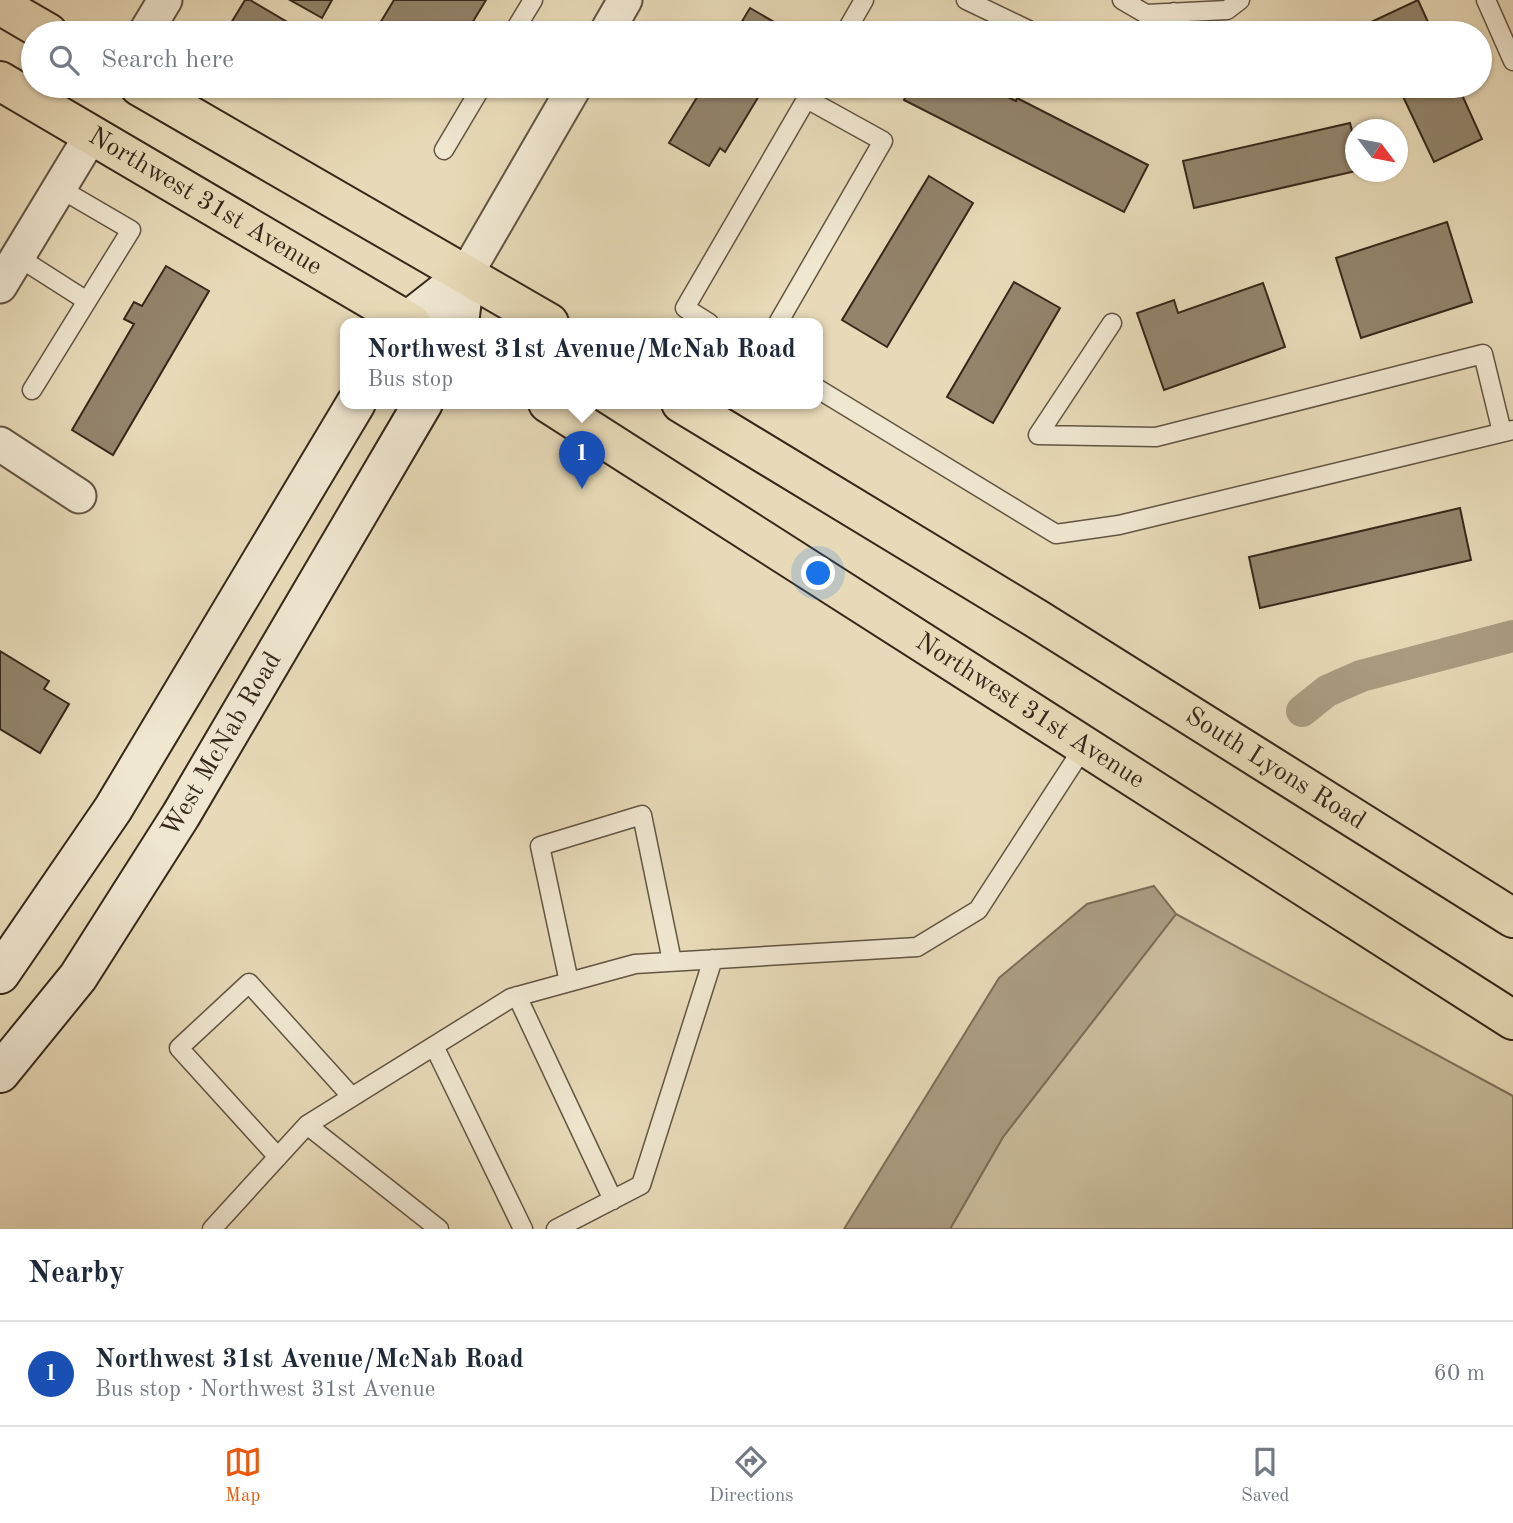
<!DOCTYPE html>
<html lang="en">
<head>
<meta charset="utf-8">
<style>
	body { margin:0; font-family:"Old Standard TT",serif; background:#f6f6f7; color:#1f2937 }
	.compass { position:absolute; left:1345px; top:119px; width:63px; height:63px; border-radius:50%; background:#fff; box-shadow:0 2px 5px #0004; rotate:122deg }
	.you { position:absolute; left:819px; top:574px; width:24px; height:24px; margin:-18px; border:5px solid #fff; border-radius:50%; background:#1a73e8; box-shadow:0 0 0 10px #1a73e833 }
	.badge { display:grid; place-items:center; width:46px; height:46px; border-radius:50%; background:#ea580c; color:#fff; font-size:23px; font-weight:700 }
	.pin { position:absolute; translate:-50% -58px; filter:drop-shadow(0 2px 4px #0008) }
	.pin::after { content:''; position:absolute; top:37px; width:24px; height:21px; background:inherit; clip-path:polygon(0 0,100% 0,50% 100%) }
	.popup { position:absolute; left:340px; top:318px; width:483px; height:91px; box-sizing:border-box; display:grid; place-content:center; border-radius:14px; background:#fff; filter:drop-shadow(0 2px 5px #0005); font-size:23px; white-space:nowrap; color:#747a83 }
	.popup b { font-size:26px; color:#1f2937 }
	.popup::after { content:''; position:absolute; left:50%; top:100%; margin-left:-14px; border:14px solid transparent; border-top-color:#fff }
	.list { margin:0; padding:0; list-style:none }
	h2 { display:flex; justify-content:space-between; align-items:center; height:91px; margin:0; padding:0 28px; font-size:30px }
	h2 small { font-size:23px; font-weight:400; color:#747a83 }
	.list li { display:grid; grid-template-columns:46px 1fr auto; gap:21px; align-items:center; box-sizing:border-box; height:105px; padding:0 28px; border-top:2px solid #e0e1e3 }
	.list b { display:block; font-size:26px; white-space:nowrap }
	.list p { margin:0; font-size:23px; white-space:nowrap; color:#747a83 }
	.list em { font-size:23px; font-style:normal; color:#747a83 }
	.icon { flex:none; width:38px; height:38px; fill:none; stroke:currentColor; stroke-width:2; stroke-linecap:round; stroke-linejoin:round }
	.map { position:relative; flex:none; width:1513px; height:1229px; overflow:hidden }
	.search { position:absolute; background:#fff; box-shadow:0 2px 5px #0004; left:21px; right:21px; top:21px; height:77px; display:flex; align-items:center; gap:18px; box-sizing:border-box; padding:0 24px; border-radius:38px; color:#747a83; font-size:26px }
	.sheet { height:196px; background:#fff }
	nav { display:flex; justify-content:space-around; align-items:center; box-sizing:border-box; height:98px; border-top:2px solid #e0e1e3; background:#fff; font-size:19px; color:#747a83 }
	nav a { display:grid; justify-items:center; gap:4px }
	nav .on { color:#ea580c }
	.map>svg:first-child { display:block }
</style>
</head>
<body>
<div class="map">
<svg width="1513" height="1229" viewBox="0 0 1513 1229">
	<rect width="100%" height="100%" fill="#e8dab8"/>
	<filter id="stains"><feTurbulence type="fractalNoise" baseFrequency=".00286" numOctaves="4"/><feColorMatrix values="0 0 0 0 .2 0 0 0 0 .09 0 0 0 0 .02 0 0 0 .5 -.17"/></filter>
	<radialGradient id="worn" r=".72"><stop offset=".6" stop-color="#630" stop-opacity="0"/><stop offset="1" stop-color="#630" stop-opacity=".3"/></radialGradient>
	<!-- green -->
	<path fill="#cabc9d" stroke="#80725c" stroke-width="2" d="M1176 914 1513 1096V1229H950L1003 1137Z"/>
	<!-- water -->
	<path fill="#ab9d82" stroke="#7c6e58" stroke-width="2" d="M1154 886 1176 914 1003 1137 950 1229H844L999 978 1087 904Z"/>
	<g fill="none" stroke-linecap="round" stroke-linejoin="round">
		<!-- canal -->
		<path stroke="#ab9d82" stroke-width="32" d="M1302 711 1327 691 1361 676 1513 636"/>
	</g>
	<!-- building -->
	<path fill="#93846c" stroke="#36271a" stroke-width="2" d="M245 0H250L306 33H225Z
		M290 0H332L322 18Z
		M394 0H486L466 33H374Z
		M1418 0 1433 33H1374L1369 23Z
		M750 8 793 33H735Z
		M704 86H765L725 152 720 148 709 166 669 143Z
		M911 86H985L1016 101 1017 98 1148 165 1124 212 904 100Z
		M1398 86H1458L1482 139 1434 162Z
		M1350 123 1356 146V171L1194 208 1183 161Z
		M929 176 973 203 887 347 842 320Z
		M1447 222 1472 302 1361 338 1336 258Z
		M166 266 209 291 113 455 72 430 134 324 124 319 134 302 142 306Z
		M1014 282 1060 308 993 423 947 397Z
		M1263 283 1285 347 1164 390 1137 313 1174 300 1178 313Z
		M1460 508 1471 560 1260 608 1249 557Z
		M0 651 49 681 44 689 69 704 40 753 0 729Z"/>
	<g fill="none" stroke-linecap="round" stroke-linejoin="round">
		<defs>
			<path id="lane" d="M966 0 1035 33
				M1122 0 1146 14 1227 10 1240 0
				M1486 0 1513 61
				M1174 12V33
				M513 33 533 0
				M845 33 864 0
				M444 150 482 86
				M59 188 131 230 87 301
				M18 257 87 301 32 390
				M709 323 685 308 814 86
				M778 323 883 141 807 99
				M1112 323 1038 435 1156 437 1483 354 1502 432
				M818 389 1056 534 1119 525 1513 430
				M569 982 540 846 642 815 672 961
				M517 996 613 1200
				M434 1046 523 1229
				M307 1125 439 1229
				M278 1157 179 1048 249 983 352 1097
				M212 1229 307 1125 511 998 635 964 917 947 978 910 1085 745
				M556 1229 641 1185 713 959"/>
			<path id="street" d="M145 33 165 0
				M606 33 625 0
				M465 276 575 86
				M0 286 92 134
				M0 444 79 496"/>
			<g id="secondary">
				<path d="M405 323 465 276"/>
				<path d="M459 323 465 276"/>
				<path d="M0 974 113 809 356 403"/>
				<path id="s1" d="M0 1073 78 977 181 815 423 403"/>
			</g>
			<g id="primary">
				<path d="M0 5 48 33"/>
				<path id="s2" d="M0 81 411 323"/>
				<path d="M139 86 549 323"/>
				<path id="s3" d="M548 403 1513 1020"/>
				<path id="s4" d="M681 403 1037 619 1513 918"/>
			</g>
		</defs>
		<!-- lane casing -->
		<use href="#lane" stroke="#625442" stroke-width="21"/>
		<!-- street casing -->
		<use href="#street" stroke="#625442" stroke-width="37"/>
		<!-- secondary casing -->
		<use href="#secondary" stroke="#36271a" stroke-width="42"/>
		<!-- primary casing -->
		<use href="#primary" stroke="#36271a" stroke-width="42"/>
		<!-- lane -->
		<use href="#lane" stroke="#f0e7d1" stroke-width="18"/>
		<!-- street -->
		<use href="#street" stroke="#f0e7d1" stroke-width="33"/>
		<!-- secondary -->
		<use href="#secondary" stroke="#f0e7d1" stroke-width="38"/>
		<!-- primary -->
		<use href="#primary" stroke="#e8dab8" stroke-width="38"/>
	</g>
	<g text-anchor="middle" dominant-baseline="central" stroke-width="5" stroke-linejoin="round" paint-order="stroke">
		<!-- street labels -->
		<g font-size="26" fill="#36271a" stroke="#f0e7d1">
			<text stroke="none"><textPath href="#s2" startOffset="238">Northwest 31st Avenue</textPath></text>
			<text stroke="none"><textPath href="#s3" startOffset="572">Northwest 31st Avenue</textPath></text>
			<text stroke="none"><textPath href="#s1" startOffset="397">West McNab Road</textPath></text>
			<text stroke="none"><textPath href="#s4" startOffset="698">South Lyons Road</textPath></text>
		</g>
	</g>
	<rect width="100%" height="100%" filter="url(#stains)"/>
	<rect width="100%" height="100%" fill="url(#worn)"/>
</svg>
<svg class="compass" viewBox="-18 -18 36 36"><path d="M0-13l5 13h-10z" fill="#e53935"/><path d="M0 13l5-13h-10z" fill="#747a83"/></svg>
<div class="you"></div>
<div class="pin badge" style="left:582px;top:489px;background:#1a4fb4">1</div>
<div class="popup"><b>Northwest 31st Avenue/McNab Road</b>Bus stop</div>
<div class="search"><svg class="icon" aria-label="search" viewBox="0 0 24 24"><circle cx="10" cy="10" r="6"/><path d="M15 15l6 6"/></svg>Search here</div>
</div>
<section class="sheet">
<h2>Nearby<small></small></h2>
<ul class="list">
<li><span class="badge" style="background:#1a4fb4">1</span><div><b>Northwest 31st Avenue/McNab Road</b><p>Bus stop · Northwest 31st Avenue</p></div><em>60 m</em></li>
</ul>
</section>
<nav>
<a class="on"><svg class="icon" aria-label="map" viewBox="0 0 24 24"><path d="M3 6l6-2 6 2 6-2v14l-6 2-6-2-6 2zM9 4v14M15 6v14"/></svg>Map</a>
<a><svg class="icon" aria-label="directions" viewBox="0 0 24 24"><path d="M12 3l9 9-9 9-9-9zM9 14v-3h6M13 9l2 2-2 2"/></svg>Directions</a>
<a><svg class="icon" aria-label="saved" viewBox="0 0 24 24"><path d="M7 4h10v16l-5-4-5 4z"/></svg>Saved</a>
</nav>
</body>
</html>
